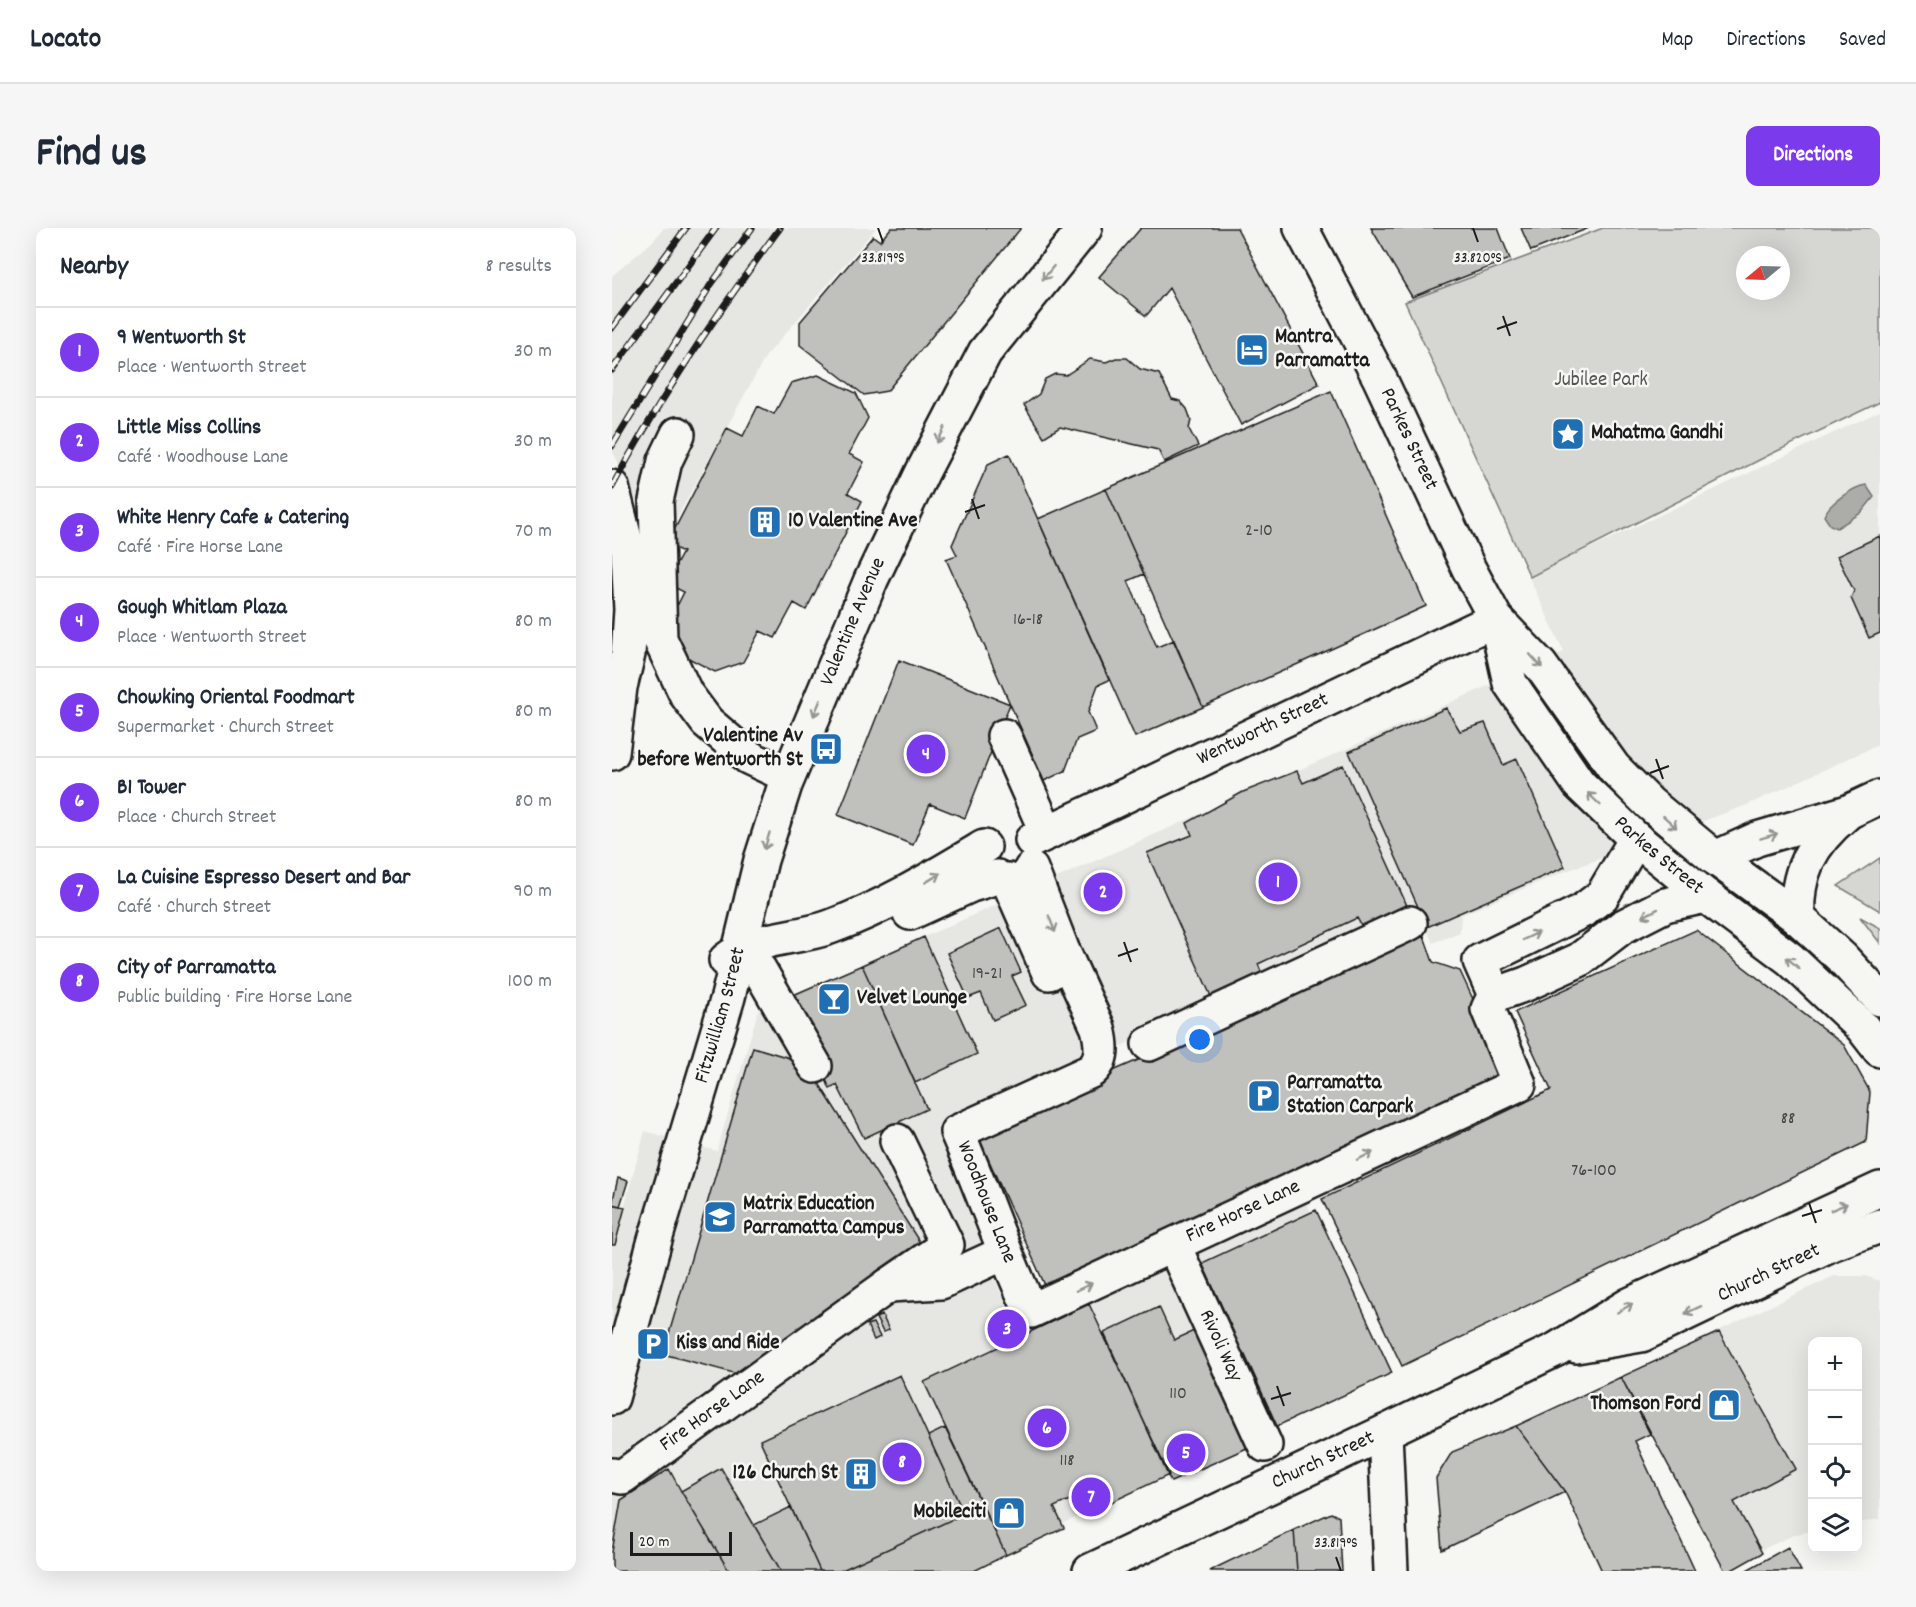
<!DOCTYPE html>
<html lang="en">
<head>
<meta charset="utf-8">
<style>
	body { margin:0; font-family:Dekko,sans-serif; background:#f6f6f7; color:#1f2937 }
	.controls { position:absolute; right:18px; bottom:18px; display:grid; overflow:hidden; border-radius:12px; box-shadow:0 6px 24px #0002 }
	.controls button { width:54px; height:54px; display:grid; place-items:center; padding:0; border:0; border-bottom:2px solid #e0e1e3; background:#fff; color:#1f2937; font:30px sans-serif }
	.compass { position:absolute; left:1124px; top:18px; width:54px; height:54px; border-radius:50%; background:#fff; box-shadow:0 6px 24px #0002; rotate:251deg }
	.scale { position:absolute; left:18px; bottom:15px; width:102px; box-sizing:border-box; padding-left:6px; border:3px solid #1c1c1c; border-top:0; font-size:16px; line-height:21px; white-space:nowrap; color:#1c1c1c; -webkit-text-stroke:4px #f6f6f2; paint-order:stroke }
	.you { position:absolute; left:588px; top:812px; width:21px; height:21px; margin:-15px; border:4px solid #fff; border-radius:50%; background:#1a73e8; box-shadow:0 0 0 9px #1a73e833 }
	.badge { display:grid; place-items:center; width:39px; height:39px; border-radius:50%; background:#7c3aed; color:#fff; font-size:20px; font-weight:700 }
	.pin { position:absolute; translate:-50% -50%; border:3px solid #fff; box-shadow:0 2px 6px #0006 }
	.list { margin:0; padding:0; list-style:none }
	h2 { display:flex; justify-content:space-between; align-items:center; height:78px; margin:0; padding:0 24px; font-size:26px }
	h2 small { font-size:20px; font-weight:400; color:#747a83 }
	.list li { display:grid; grid-template-columns:39px 1fr auto; gap:18px; align-items:center; box-sizing:border-box; height:90px; padding:0 24px; border-top:2px solid #e0e1e3 }
	.list b { display:block; font-size:22px; white-space:nowrap }
	.list p { margin:0; font-size:20px; white-space:nowrap; color:#747a83 }
	.list em { font-size:20px; font-style:normal; color:#747a83 }
	.icon { flex:none; width:33px; height:33px; fill:none; stroke:currentColor; stroke-width:2; stroke-linecap:round; stroke-linejoin:round }
	.map { position:relative; flex:none; width:1268px; height:1343px; overflow:hidden; border-radius:12px }
	header { display:flex; align-items:center; gap:36px; box-sizing:border-box; height:84px; padding:0 30px; background:#fff; border-bottom:2px solid #e0e1e3 }
	header strong { font-size:28px }
	nav { display:flex; gap:33px; margin-inline-start:auto; font-size:21px }
	.intro { display:flex; align-items:center; justify-content:space-between; box-sizing:border-box; height:144px; padding:0 36px }
	h1 { margin:0; font-size:42px }
	.button { padding:15px 27px; border-radius:12px; background:#7c3aed; color:#fff; font-size:21px; font-weight:700 }
	main { display:flex; gap:36px; padding:0 36px }
	aside { flex:1; background:#fff; border-radius:12px; box-shadow:0 6px 24px #0002 }
	.map>svg:first-child { display:block }
</style>
</head>
<body>
<header>
<strong>Locato</strong>
<nav><a>Map</a><a>Directions</a><a>Saved</a></nav>
</header>
<div class="intro"><h1>Find us</h1><a class="button">Directions</a></div>
<main>
<aside>
<h2>Nearby<small>8 results</small></h2>
<ul class="list">
<li><span class="badge">1</span><div><b>9 Wentworth St</b><p>Place · Wentworth Street</p></div><em>30 m</em></li>
<li><span class="badge">2</span><div><b>Little Miss Collins</b><p>Café · Woodhouse Lane</p></div><em>30 m</em></li>
<li><span class="badge">3</span><div><b>White Henry Cafe &amp; Catering</b><p>Café · Fire Horse Lane</p></div><em>70 m</em></li>
<li><span class="badge">4</span><div><b>Gough Whitlam Plaza</b><p>Place · Wentworth Street</p></div><em>80 m</em></li>
<li><span class="badge">5</span><div><b>Chowking Oriental Foodmart</b><p>Supermarket · Church Street</p></div><em>80 m</em></li>
<li><span class="badge">6</span><div><b>B1 Tower</b><p>Place · Church Street</p></div><em>80 m</em></li>
<li><span class="badge">7</span><div><b>La Cuisine Espresso Desert and Bar</b><p>Café · Church Street</p></div><em>90 m</em></li>
<li><span class="badge">8</span><div><b>City of Parramatta</b><p>Public building · Fire Horse Lane</p></div><em>100 m</em></li>
</ul>
</aside>
<div class="map">
<svg width="1268" height="1343" viewBox="0 0 1268 1343">
	<rect width="100%" height="100%" fill="#f6f6f2"/>
	<filter id="ink" filterUnits="userSpaceOnUse"><feTurbulence type="fractalNoise" baseFrequency=".0167" numOctaves="2"/><feDisplacementMap in="SourceGraphic" scale="12" xChannelSelector="R" yChannelSelector="G"/><feConvolveMatrix kernelMatrix="1 2 1 2 8 2 1 2 1" color-interpolation-filters="sRGB"/></filter>
	<g filter="url(#ink)">
		<!-- built -->
		<path fill="#e6e6e2" d="M52 0H264L154 128 58 302 31 286 0 222V48L40 14Z
			M1268 183V516L1135 577 954 643 849 687 848 704 821 715 806 681 498 823 512 857 341 935 379 1019 370 1023 406 1103 692 969 771 1145 350 1343H0V976L12 979 33 903 105 923 146 783 952 424 917 349Z
			M1222 1048H1253L1268 1053V1291L1246 1295V1114H1200V1303L1184 1306 1149 1322 1150 1325 1118 1343H1113L1009 1149Z"/>
		<!-- green -->
		<path fill="#d6d6d2" stroke="#797977" stroke-width="1.5" fill-rule="evenodd" d="M991 0H1268V174L1159 226 918 349 793 74ZM1133 27H1169V63H1133Z
			M1268 630V683L1226 658Z
			M1248 689 1268 700V715Z"/>
		<!-- water -->
		<path fill="#acaca9" stroke="#727271" stroke-width="1.5" d="M1254 257 1262 269 1249 285 1225 300 1218 297 1212 288C1217 275 1241 259 1254 257Z"/>
		<!-- building -->
		<path fill="#c0c0bd" stroke="#1c1c1c" stroke-width="1.5" d="M279 0H409L275 163 252 167 188 117V94L261 8 268 13Z
			M529 0H625L707 156 629 197 557 60 534 88 487 49Z
			M759 0H886L898 31 800 69Z
			M909 0H977L919 23Z
			M504 130H515L528 141 547 146 560 171 568 173 575 181 579 192 577 201 586 218 552 234 546 222 448 199 432 209 412 177 427 166 433 151 443 146 454 147 478 131 494 134Z
			M206 147 244 165 256 190 237 226 252 234 236 265 250 273 194 382 182 375 163 410 148 403 131 434 103 444 65 424 56 396 72 364 54 355 71 324 55 316 115 200 131 208 146 178 162 186 179 155Z
			M719 163 814 378 591 479 494 261Z
			M397 226 497 452 486 457 476 484 484 503 465 511 453 543 432 553 334 331 345 327 340 317 376 236Z
			M494 261 532 346 516 353 545 419 562 412 591 479 523 509 426 291Z
			M1268 308V405L1257 410 1239 370 1242 363 1225 328Z
			M287 432 398 476 353 590 318 576 301 617 226 587Z
			M834 480 848 503 873 495 891 537 905 531 953 639 815 699 737 524Z
			M731 537 797 682 753 704 745 690 646 736 652 751 602 775 535 625 580 607 575 595 631 564 685 543 691 555Z
			M389 700 409 744 400 748 414 777 381 792 369 765 356 770 335 725Z
			M1084 702 1232 817 1258 864 1254 914 790 1138 710 971 939 862 903 784Z
			M812 708 821 734 848 743 897 849 436 1064 365 906 501 843Z
			M312 709 365 826 303 855 250 737Z
			M250 737 315 881 252 910 225 857 218 861 179 768Z
			M141 819 194 835 310 1018 129 1147 51 1126Z
			M6 950 16 953 8 978 0 976Z
			M0 976 13 979 3 1017H0Z
			M704 982 780 1145 665 1198 633 1127 625 1131 614 1108 622 1105 590 1035Z
			M477 1076 557 1247 472 1287 464 1269 442 1279 452 1300 394 1327 312 1154Z
			M547 1079 562 1112 584 1102 637 1219 559 1254 492 1105Z
			M270 1087 277 1102 271 1104 264 1090Z
			M261 1095 268 1109 262 1112 255 1097Z
			M1107 1104 1184 1241 1122 1274 1150 1325 1118 1343H1113L1009 1149Z
			M288 1147 352 1286 228 1343H208L148 1212Z
			M1009 1149 1038 1206 1023 1213 1083 1343H990L953 1264 904 1198Z
			M904 1198 953 1264 830 1322 824 1250 840 1224Z
			M333 1200 394 1327 362 1343H228L352 1286 316 1208Z
			M109 1240 142 1297 169 1343H117L69 1263Z
			M57 1241 69 1263 117 1343H0V1324L9 1272Z
			M179 1279 208 1343H169L142 1297Z
			M719 1285 727 1289 730 1343H685L682 1302Z
			M682 1302 685 1343H597Z
			M1176 1319 1189 1343H1133Z"/>
		<g fill="none" stroke-linecap="round" stroke-linejoin="round">
			<defs>
				<g id="minor">
					<path d="M66 206 53 233 44 273 48 411 74 466 95 494 136 529 176 548"/>
					<path d="M0 259 16 323 19 382 16 426 8 459 0 525"/>
					<path d="M392 508 435 605"/>
					<path id="s1" d="M420 612 884 391"/>
					<path d="M1103 630 1145 611 1236 584 1268 569"/>
					<path id="s2" d="M419 641 450 721 486 800C490 816 492 832 479 843L345 904C371 963 391 1024 419 1083L907 856 876 781 883 767 868 733 970 683 990 668 1024 611"/>
					<path d="M396 652 437 745"/>
					<path d="M298 685 359 657 385 649"/>
					<path d="M1186 690C1183 646 1199 615 1233 587"/>
					<path d="M114 732C143 708 185 711 218 699 273 679 322 649 372 619"/>
					<path d="M147 741 203 838"/>
					<path d="M883 767 914 756 967 732 1010 699 1053 677 1094 668"/>
					<path d="M537 816 798 695"/>
					<path id="s3" d="M562 1018 653 1217"/>
					<path d="M277 1057 335 1017 285 913"/>
					<path id="s4" d="M0 1170 43 1012 116 769 149 632 173 557 259 352 311 243 373 124 473 0"/>
					<path id="s5" d="M0 1247 10 1249 277 1057 329 1054 392 1025"/>
					<path id="s6" d="M478 1343 773 1204"/>
				</g>
				<g id="major">
					<path id="s7" d="M689 0 767 149 857 341 884 391 929 438 1002 540 1037 575 1103 630 1186 690 1230 730 1268 771"/>
					<path id="s8" d="M884 392 898 455 967 556 1024 611 1094 668 1178 731 1250 799 1268 822"/>
					<path id="s9" d="M964 1118 1029 1107 1219 1016 1268 998"/>
					<path d="M779 1343 773 1204 945 1121 1017 1077 1268 961"/>
				</g>
			</defs>
			<!-- minor casing -->
			<use href="#minor" stroke="#1c1c1c" stroke-width="38"/>
			<!-- major casing -->
			<use href="#major" stroke="#1c1c1c" stroke-width="38"/>
			<!-- minor -->
			<use href="#minor" stroke="#f6f6f2" stroke-width="33"/>
			<!-- major -->
			<use href="#major" stroke="#f6f6f2" stroke-width="33"/>
			<defs>
				<path id="rail" d="M0 100 74 0
					M0 142 104 0
					M0 218 98 58 140 0
					M0 259C49 168 106 83 168 0"/>
			</defs>
			<!-- rail casing -->
			<use href="#rail" stroke="#1c1c1c" stroke-width="7"/>
			<!-- rail -->
			<use href="#rail" stroke="#f6f6f2" stroke-width="4.5" stroke-dasharray="14" stroke-linecap="butt"/>
		</g>
		<!-- one-way arrows -->
		<defs><path id="oneway-shaft" d="M-6 0H5M1.5-3L5.5 0L1.5 3" fill="none" stroke-width="1.6" stroke-linecap="round" stroke-linejoin="round" transform="scale(1.5)"/></defs>
		<g stroke="#949492">
			<use href="#oneway-shaft" transform="translate(436 45) rotate(129)"/>
			<use href="#oneway-shaft" transform="translate(329 207) rotate(117)"/>
			<use href="#oneway-shaft" transform="translate(924 433) rotate(48)"/>
			<use href="#oneway-shaft" transform="translate(205 480) rotate(113)"/>
			<use href="#oneway-shaft" transform="translate(982 571) rotate(-136)"/>
			<use href="#oneway-shaft" transform="translate(1058 594) rotate(42)"/>
			<use href="#oneway-shaft" transform="translate(1157 608) rotate(-17)"/>
			<use href="#oneway-shaft" transform="translate(155 613) rotate(107)"/>
			<use href="#oneway-shaft" transform="translate(321 650) rotate(-31)"/>
			<use href="#oneway-shaft" transform="translate(1038 685) rotate(153)"/>
			<use href="#oneway-shaft" transform="translate(440 696) rotate(69)"/>
			<use href="#oneway-shaft" transform="translate(919 708) rotate(-26)"/>
			<use href="#oneway-shaft" transform="translate(1181 735) rotate(-139)"/>
			<use href="#oneway-shaft" transform="translate(753 928) rotate(-25)"/>
			<use href="#oneway-shaft" transform="translate(1227 979) rotate(-22)"/>
			<use href="#oneway-shaft" transform="translate(472 1059) rotate(-25)"/>
			<use href="#oneway-shaft" transform="translate(1013 1080) rotate(-30)"/>
			<use href="#oneway-shaft" transform="translate(1081 1082) rotate(155)"/>
		</g>
	</g>
	<!-- ticks -->
	<path fill="none" stroke="#1c1c1c" stroke-width="2" d="M266 0 271 14M861 0 866 14M891 88 898 108M885 101 905 94M360 271 367 291M353 284 373 277M1044 531 1051 551M1038 545 1057 538M512 714 519 734M506 728 526 721M1197 975 1204 995M1190 988 1210 982M665 1158 672 1178M659 1171 679 1165M724 1329 729 1343"/>
	<!-- icons -->
	<defs>
		<symbol id="hotel-square" viewBox="-11 -11 22 22"><rect x="-9" y="-9" width="18" height="18" rx="4" fill="#1f6fb2" stroke="#f6f6f2"/><path d="M-6-4.5h1.5V1H6V5H4.5V3h-9V5H-6ZM-4 0a1.8 1.8 0 1 1 3.6 0ZM.5 0V-2.5h3Q6-2.5 6 0Z" fill="#fff"/></symbol>
		<symbol id="sight-square" viewBox="-11 -11 22 22"><rect x="-9" y="-9" width="18" height="18" rx="4" fill="#1f6fb2" stroke="#f6f6f2"/><path d="M0-6L1.8-2.2L6-1.7L2.9 1.2L3.7 5.4L0 3.3L-3.7 5.4L-2.9 1.2L-6-1.7L-1.8-2.2Z" fill="#fff"/></symbol>
		<symbol id="building-square" viewBox="-11 -11 22 22"><rect x="-9" y="-9" width="18" height="18" rx="4" fill="#1f6fb2" stroke="#f6f6f2"/><path d="M-4-6H4V6H1V3H-1V6H-4ZM-2.5-4.3h1.7v1.8h-1.7ZM.8-4.3h1.7v1.8H.8ZM-2.5-1h1.7V.8h-1.7ZM.8-1h1.7V.8H.8Z" fill="#fff"/></symbol>
		<symbol id="bus-square" viewBox="-11 -11 22 22"><rect x="-9" y="-9" width="18" height="18" rx="4" fill="#1f6fb2" stroke="#f6f6f2"/><path d="M-5-6H5V4H4V6H2V4H-2V6H-4V4H-5ZM-3.5-4V0h7V-4ZM-3.5 1.2v1.5H-2V1.2ZM2 1.2v1.5H3.5V1.2Z" fill="#fff"/></symbol>
		<symbol id="bar-square" viewBox="-11 -11 22 22"><rect x="-9" y="-9" width="18" height="18" rx="4" fill="#1f6fb2" stroke="#f6f6f2"/><path d="M-6-5H6L.8 .8V4.5H3.5V6h-7V4.5H-.8V.8Z" fill="#fff"/></symbol>
		<symbol id="parking-square" viewBox="-11 -11 22 22"><rect x="-9" y="-9" width="18" height="18" rx="4" fill="#1f6fb2" stroke="#f6f6f2"/><path d="M-3.5-5.5H1a3.5 3.5 0 0 1 0 7H-1V5.5H-3.5ZM-1-3.4V-.6H.8a1.4 1.4 0 0 0 0-2.8Z" fill="#fff"/></symbol>
		<symbol id="school-square" viewBox="-11 -11 22 22"><rect x="-9" y="-9" width="18" height="18" rx="4" fill="#1f6fb2" stroke="#f6f6f2"/><path d="M0-5L7-2L0 1L-7-2ZM-4 1L0 2.5L4 1V4Q0 6-4 4Z" fill="#fff"/></symbol>
		<symbol id="shop-square" viewBox="-11 -11 22 22"><rect x="-9" y="-9" width="18" height="18" rx="4" fill="#1f6fb2" stroke="#f6f6f2"/><path d="M-5-2.5h2.3a2.7 3.5 0 0 1 5.4 0H5L5.5 6h-11ZM-1.5-2.5h3a1.5 2.3 0 0 0-3 0Z" fill="#fff"/></symbol>
	</defs>
	<g fill-rule="evenodd">
		<use href="#hotel-square" x="621" y="103" width="38" height="38"/>
		<use href="#sight-square" x="937" y="187" width="38" height="38"/>
		<use href="#building-square" x="134" y="275" width="38" height="38"/>
		<use href="#bus-square" x="195" y="502" width="38" height="38"/>
		<use href="#bar-square" x="203" y="752" width="38" height="38"/>
		<use href="#parking-square" x="633" y="849" width="38" height="38"/>
		<use href="#school-square" x="89" y="970" width="38" height="38"/>
		<use href="#parking-square" x="22" y="1097" width="38" height="38"/>
		<use href="#shop-square" x="1093" y="1158" width="38" height="38"/>
		<use href="#building-square" x="230" y="1227" width="38" height="38"/>
		<use href="#shop-square" x="378" y="1266" width="38" height="38"/>
	</g>
	<g text-anchor="middle" dominant-baseline="central" stroke-width="5" stroke-linejoin="round" paint-order="stroke">
		<!-- number labels -->
		<g font-size="18" fill="#454544">
			<text x="647" y="303">2-10</text>
			<text x="416" y="392">16-18</text>
			<text x="375" y="746">19-21</text>
			<text x="1176" y="891">88</text>
			<text x="982" y="943">76-100</text>
			<text x="566" y="1166">110</text>
			<text x="455" y="1233">118</text>
		</g>
		<!-- poi labels -->
		<g font-size="21" font-weight="bold" fill="#1c1c1c" stroke="#f6f6f2" text-anchor="start">
			<text x="663" y="110">Mantra<tspan x="663" dy="24">Parramatta</tspan></text>
			<text x="979" y="206">Mahatma Gandhi</text>
			<text x="176" y="294">10 Valentine Ave</text>
			<text x="191" y="509" text-anchor="end">Valentine Av<tspan x="191" dy="24">before Wentworth St</tspan></text>
			<text x="245" y="771">Velvet Lounge</text>
			<text x="675" y="856">Parramatta<tspan x="675" dy="24">Station Carpark</tspan></text>
			<text x="131" y="977">Matrix Education<tspan x="131" dy="24">Parramatta Campus</tspan></text>
			<text x="64" y="1116">Kiss and Ride</text>
			<text x="1089" y="1177" text-anchor="end">Thomson Ford</text>
			<text x="226" y="1246" text-anchor="end">126 Church St</text>
			<text x="374" y="1285" text-anchor="end">Mobileciti</text>
		</g>
		<!-- park labels -->
		<g font-size="21" fill="#545453" stroke="#f6f6f2">
			<text x="989" y="153">Jubilee Park</text>
		</g>
		<!-- street labels -->
		<g font-size="21" fill="#1c1c1c" stroke="#f6f6f2">
			<text stroke="none"><textPath href="#s7" startOffset="237">Parkes Street</textPath></text>
			<text stroke="none"><textPath href="#s4" startOffset="814">Valentine Avenue</textPath></text>
			<text stroke="none"><textPath href="#s1" startOffset="256">Wentworth Street</textPath></text>
			<text stroke="none"><textPath href="#s8" startOffset="294">Parkes Street</textPath></text>
			<text stroke="none"><textPath href="#s4" startOffset="398">Fitzwilliam Street</textPath></text>
			<text stroke="none"><textPath href="#s2" startOffset="442">Woodhouse Lane</textPath></text>
			<text stroke="none"><textPath href="#s2" startOffset="794">Fire Horse Lane</textPath></text>
			<text stroke="none"><textPath href="#s9" startOffset="208">Church Street</textPath></text>
			<text stroke="none"><textPath href="#s3" startOffset="110">Rivoli Way</textPath></text>
			<text stroke="none"><textPath href="#s5" startOffset="122">Fire Horse Lane</textPath></text>
			<text stroke="none"><textPath href="#s6" startOffset="258">Church Street</textPath></text>
		</g>
	</g>
	<g font-size="15" text-anchor="middle" fill="#1c1c1c" stroke="#f6f6f2" stroke-width="5" stroke-linejoin="round" paint-order="stroke">
		<text x="271" y="34">33.819°S</text>
		<text x="866" y="34">33.820°S</text>
		<text x="724" y="1319">33.819°S</text>
	</g>
</svg>
<div class="controls">
<button>+</button>
<button>−</button>
<button><svg class="icon" aria-label="locate" viewBox="0 0 24 24"><circle cx="12" cy="12" r="6"/><path d="M12 2v4M12 18v4M2 12h4M18 12h4"/></svg></button>
<button><svg class="icon" aria-label="layers" viewBox="0 0 24 24"><path d="M12 4l9 5-9 5-9-5zM3 14l9 5 9-5"/></svg></button>
</div>
<svg class="compass" viewBox="-18 -18 36 36"><path d="M0-13l5 13h-10z" fill="#e53935"/><path d="M0 13l5-13h-10z" fill="#747a83"/></svg>
<div class="scale">20 m</div>
<div class="you"></div>
<div class="pin badge" style="left:666px;top:654px">1</div>
<div class="pin badge" style="left:491px;top:664px">2</div>
<div class="pin badge" style="left:395px;top:1101px">3</div>
<div class="pin badge" style="left:314px;top:526px">4</div>
<div class="pin badge" style="left:574px;top:1225px">5</div>
<div class="pin badge" style="left:435px;top:1200px">6</div>
<div class="pin badge" style="left:479px;top:1269px">7</div>
<div class="pin badge" style="left:290px;top:1234px">8</div>
</div>
</main>
</body>
</html>
